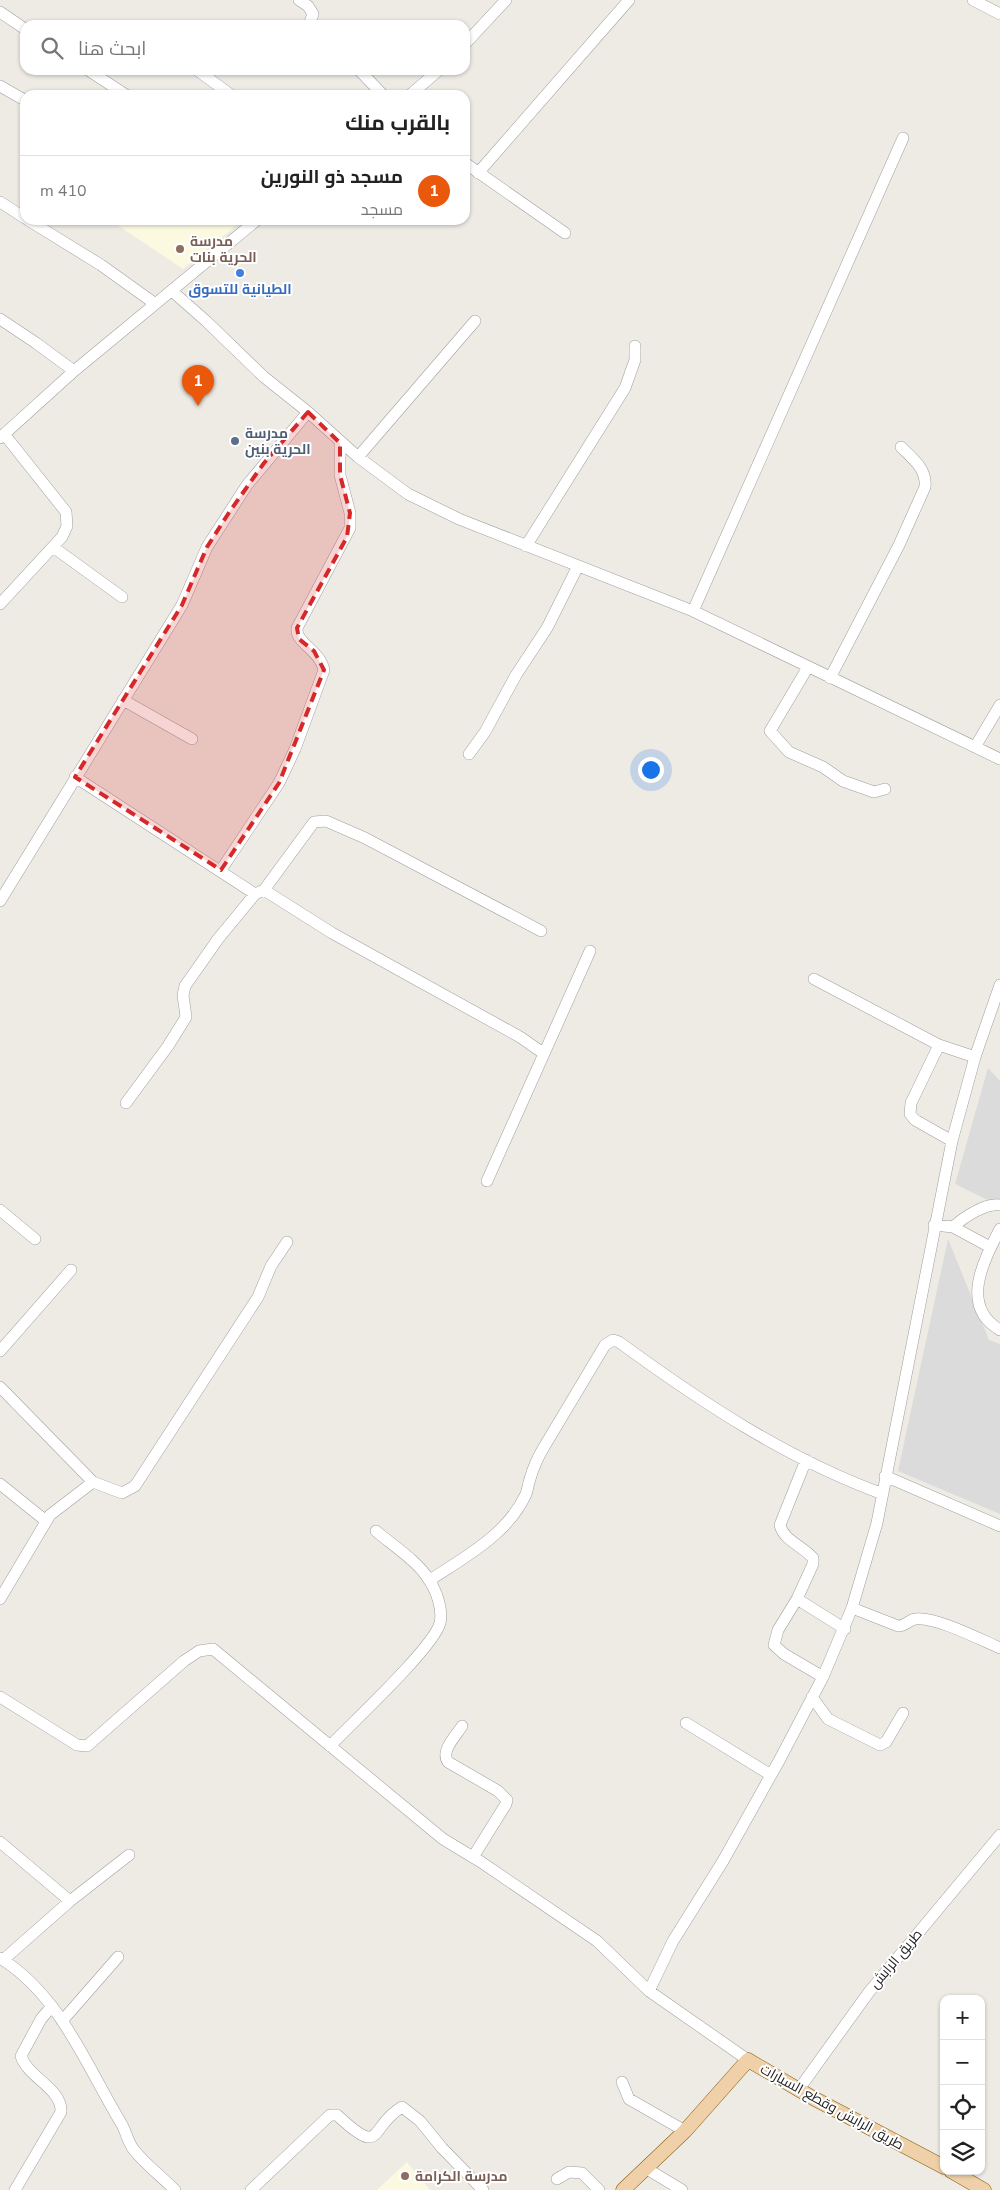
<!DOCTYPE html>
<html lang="ar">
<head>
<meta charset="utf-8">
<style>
	body { margin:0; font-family:"Nunito Sans",Cairo,sans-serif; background:#f6f6f6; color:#222; direction:rtl }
	.controls { position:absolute; right:15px; bottom:15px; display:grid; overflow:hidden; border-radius:10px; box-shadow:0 1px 4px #0004 }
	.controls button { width:45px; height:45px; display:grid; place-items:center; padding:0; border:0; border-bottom:1px solid #e0e0e0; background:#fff; color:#222; font:25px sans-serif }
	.you { position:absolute; left:650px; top:769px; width:18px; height:18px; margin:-12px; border:4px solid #fff; border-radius:50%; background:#1a73e8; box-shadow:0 0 0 8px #1a73e833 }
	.badge { display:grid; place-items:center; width:32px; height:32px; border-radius:50%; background:#ea580c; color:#fff; font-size:16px; font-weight:700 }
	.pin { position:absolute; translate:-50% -41px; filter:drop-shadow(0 1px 2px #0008) }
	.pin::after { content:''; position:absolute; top:26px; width:18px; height:15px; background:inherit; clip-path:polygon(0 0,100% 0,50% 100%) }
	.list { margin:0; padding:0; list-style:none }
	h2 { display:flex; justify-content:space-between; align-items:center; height:65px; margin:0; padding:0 20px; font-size:21px }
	h2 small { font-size:16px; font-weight:400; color:#767676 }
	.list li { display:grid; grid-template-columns:32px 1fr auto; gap:15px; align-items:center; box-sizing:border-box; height:70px; padding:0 20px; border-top:1px solid #e0e0e0 }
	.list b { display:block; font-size:19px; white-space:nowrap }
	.list p { margin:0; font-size:16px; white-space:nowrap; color:#767676 }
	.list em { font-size:16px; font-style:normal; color:#767676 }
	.icon { flex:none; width:28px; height:28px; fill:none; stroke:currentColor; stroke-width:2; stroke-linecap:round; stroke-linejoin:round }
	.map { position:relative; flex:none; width:1000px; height:2190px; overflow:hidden; direction:ltr }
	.search { position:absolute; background:#fff; box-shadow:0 1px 4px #0004; left:20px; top:20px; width:450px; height:55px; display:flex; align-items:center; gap:12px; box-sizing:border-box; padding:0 18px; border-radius:15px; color:#767676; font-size:19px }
	.panel { position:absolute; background:#fff; box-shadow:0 1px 4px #0004; left:20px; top:90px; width:450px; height:135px; border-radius:15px; direction:rtl }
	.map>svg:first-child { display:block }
</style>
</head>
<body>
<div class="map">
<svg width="1000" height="2190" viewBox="0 0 1000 2190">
	<rect width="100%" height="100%" fill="#eeebe5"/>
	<!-- residential -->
	<path fill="#dcdbdb" d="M988 1068 1000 1081V1206L955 1184Z
		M948 1239 989 1340 1000 1344V1514L898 1471Z"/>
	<!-- education -->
	<path fill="#fbfae1" d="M110 220H243L183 269Z
		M407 2162 430 2190H377Z"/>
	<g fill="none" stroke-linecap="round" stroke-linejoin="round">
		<defs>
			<path id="minor" d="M299 0 308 6 313 14 309 25
				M973 0 1000 14
				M0 12 25 29
				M465 44 506 0
				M88 70 126 95
				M197 70 231 95
				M359 70 383 95
				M0 86 21 98
				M410 95 439 70
				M465 163 565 233
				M478 173 629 0
				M0 202 25 218
				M28 220 101 265 154 303
				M172 291 206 321 264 377 308 412 358 457 408 494 459 519 693 611 1000 759
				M0 319 36 343 74 371
				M0 438 74 371 257 220
				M358 457 475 321
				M526 546 625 388 635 360V346
				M53 547 122 597
				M0 604 62 537 67 526 66 512 4 434
				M693 611 903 138
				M808 667 770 731 789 752 823 767 843 781 874 792 885 789
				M830 678 899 545 925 487C927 469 913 459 901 447
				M123 700 192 739
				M975 747 1000 705
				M469 754 485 732 516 675 547 628 578 566
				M75 777 255 894
				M221 870 279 783 295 749 324 670C320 650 295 643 297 628L350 528V513L340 475V443
				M0 901 182 605 207 547 247 485 308 412
				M541 931 365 838 326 821 314 822 264 890 332 933 520 1037 543 1053
				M814 979 939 1045 911 1103 910 1114 915 1120 952 1141
				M939 1045 975 1057
				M126 1103 168 1046 186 1017 183 995 185 986 218 939 255 894 264 890
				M487 1181 590 951
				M0 1210 35 1239
				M934 1225 953 1227C964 1217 985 1203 1000 1205
				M953 1227 990 1247
				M1000 1229C984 1260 959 1306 1000 1330
				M0 1351 71 1270
				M0 1387 93 1482 50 1515 0 1599
				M806 1460 780 1525C783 1540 804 1547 813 1558V1564L797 1599 778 1630 774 1645 784 1654 823 1677
				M885 1476 1000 1526
				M93 1482 122 1493 135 1486 258 1297 271 1266 287 1242
				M0 1484 46 1521
				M430 1580C465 1557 508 1534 526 1494 528 1489 528 1484 530 1479 533 1468 538 1457 544 1447L605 1345 613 1340 619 1342C701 1402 787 1459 883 1494
				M797 1599 845 1629
				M852 1608 898 1626C905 1626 909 1620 915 1619 935 1616 981 1640 1000 1648
				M0 1697 77 1745 87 1746 184 1661 199 1651 213 1649 443 1839 481 1862 597 1941 649 1991
				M812 1697 828 1719 880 1745 886 1742 903 1713
				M686 1723 771 1775
				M462 1726C456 1736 440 1751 448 1762L498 1791 507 1800 506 1804 473 1857
				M330 1746C351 1724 434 1647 440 1623 443 1610 437 1592 429 1580 419 1562 391 1544 376 1531
				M0 1842 70 1901
				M0 1958C60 1995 86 2065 121 2123 126 2131 128 2143 134 2150 146 2165 162 2177 175 2190
				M3 1960 70 1901 129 1855
				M62 2021 118 1957
				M748 2060 649 1991 673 1941 723 1861 780 1759 823 1677 852 1608 877 1523 952 1141 975 1057 1000 985
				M622 2082 629 2099 685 2131
				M799 2089 869 1992 1000 1835
				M647 2169 682 2190
				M557 2179 569 2172 582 2173 599 2190
				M15 2190 61 2112C62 2088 28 2078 21 2056L41 2019 52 2006
				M251 2190 330 2115H337C384 2159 368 2127 402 2107L420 2121 442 2148 483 2190"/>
			<path id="major" d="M951 2171 984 2190
				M623 2190 685 2131 748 2060 813 2098 944 2167"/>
		</defs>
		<!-- minor casing -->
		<use href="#minor" stroke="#9f9f9f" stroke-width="12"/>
		<!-- major casing -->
		<use href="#major" stroke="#855e13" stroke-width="15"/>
		<!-- minor -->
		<use href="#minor" stroke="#fff" stroke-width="11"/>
		<!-- major -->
		<use href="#major" stroke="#f0d0a8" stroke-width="14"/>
	</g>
	<!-- marked area -->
	<path fill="#d62828" fill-opacity="0.2" stroke="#d62828" stroke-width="4" stroke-dasharray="10 6" stroke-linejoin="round" d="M308 412 340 443V475L350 513 347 537 297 628 299 639 314 651 324 670 279 783 221 870 75 777 182 605 207 547 230 511 264 463Z"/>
	<!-- markers -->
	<g fill="#8d6e63" stroke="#fff" stroke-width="2">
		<circle cx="180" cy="249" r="5"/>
		<circle cx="405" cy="2176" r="5"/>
	</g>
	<circle fill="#3f7fe0" stroke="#fff" stroke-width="2" cx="240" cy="273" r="5"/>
	<circle fill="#5c6f8a" stroke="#fff" stroke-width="2" cx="235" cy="441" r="5"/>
	<g text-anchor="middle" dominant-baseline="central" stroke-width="4" stroke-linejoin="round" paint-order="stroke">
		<!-- education labels -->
		<g font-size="14" font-weight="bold" fill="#785e54" stroke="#fff" text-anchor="start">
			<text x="190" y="241">مدرسة<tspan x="190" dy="16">الحرية بنات</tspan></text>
			<text x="415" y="2176">مدرسة الكرامة</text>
		</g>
		<!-- shop labels -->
		<g font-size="14" font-weight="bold" fill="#366cbe" stroke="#fff">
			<text x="240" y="289">الطيانية للتسوق</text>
		</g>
		<!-- service labels -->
		<g font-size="14" font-weight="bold" fill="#4e5e75" stroke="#fff" text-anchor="start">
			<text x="245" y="433">مدرسة<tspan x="245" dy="16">الحرية بنين</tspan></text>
		</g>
		<!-- street labels -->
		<g font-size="14" fill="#1e1e1e" stroke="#fff">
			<text transform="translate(896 1959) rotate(-50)">طريق الرابش</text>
			<text transform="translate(832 2107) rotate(29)">طريق الرابش وقطع السيارات</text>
		</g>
	</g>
</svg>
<div class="controls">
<button>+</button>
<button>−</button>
<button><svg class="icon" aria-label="locate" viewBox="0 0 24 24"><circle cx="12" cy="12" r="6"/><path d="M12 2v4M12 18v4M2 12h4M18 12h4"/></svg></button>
<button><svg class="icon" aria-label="layers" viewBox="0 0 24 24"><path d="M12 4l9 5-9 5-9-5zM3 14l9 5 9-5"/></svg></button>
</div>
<div class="you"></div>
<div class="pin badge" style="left:198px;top:406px">1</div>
<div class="search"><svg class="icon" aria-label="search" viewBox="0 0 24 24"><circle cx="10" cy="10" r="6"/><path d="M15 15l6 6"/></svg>ابحث هنا</div>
<section class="panel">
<h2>بالقرب منك<small></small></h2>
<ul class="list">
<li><span class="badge">1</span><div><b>مسجد ذو النورين</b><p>مسجد</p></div><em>410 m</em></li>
</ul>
</section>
</div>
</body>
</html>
